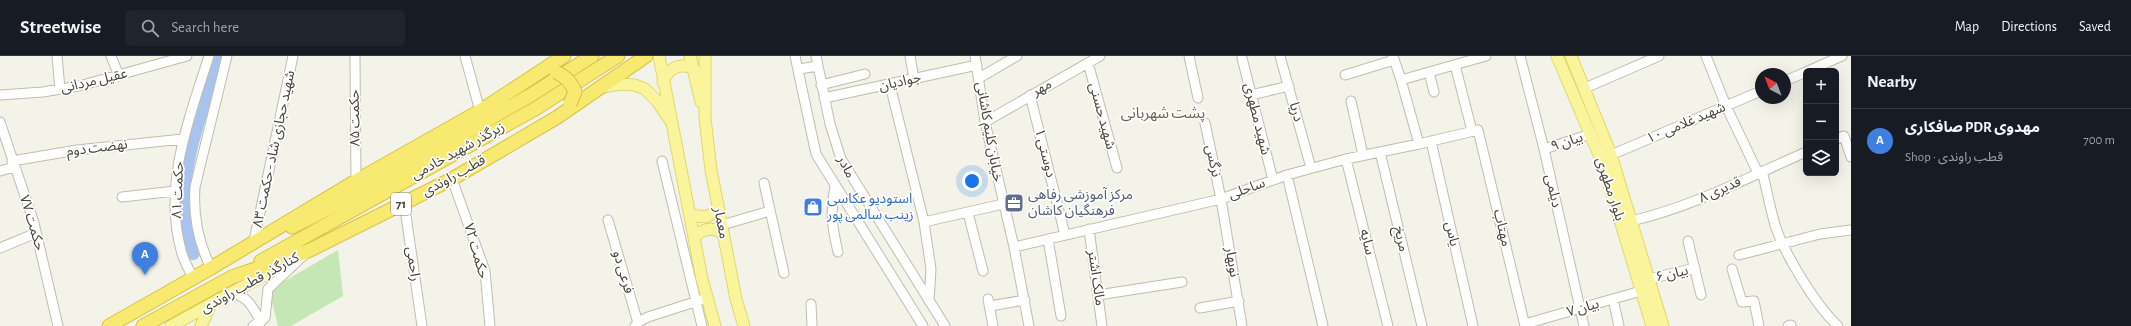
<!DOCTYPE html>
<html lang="en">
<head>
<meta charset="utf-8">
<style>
	body { margin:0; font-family:"Alegreya Sans","Noto Sans Arabic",sans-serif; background:#20242c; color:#f1f3f6 }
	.controls { position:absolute; right:12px; top:12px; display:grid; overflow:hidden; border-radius:6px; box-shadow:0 4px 16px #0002 }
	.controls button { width:36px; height:36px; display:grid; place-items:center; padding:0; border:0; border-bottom:1px solid #363941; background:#171b24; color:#f1f3f6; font:20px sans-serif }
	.compass { position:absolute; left:1755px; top:12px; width:36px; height:36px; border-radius:50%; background:#171b24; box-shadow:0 4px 16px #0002; rotate:318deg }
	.you { position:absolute; left:972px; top:125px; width:14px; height:14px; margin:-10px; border:3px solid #fff; border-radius:50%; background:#1a73e8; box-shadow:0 0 0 6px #1a73e833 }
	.badge { display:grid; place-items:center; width:26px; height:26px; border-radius:50%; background:#f27123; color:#fff; font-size:13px; font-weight:700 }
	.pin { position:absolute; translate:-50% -33px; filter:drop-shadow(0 1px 2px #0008) }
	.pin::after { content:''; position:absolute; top:21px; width:14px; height:12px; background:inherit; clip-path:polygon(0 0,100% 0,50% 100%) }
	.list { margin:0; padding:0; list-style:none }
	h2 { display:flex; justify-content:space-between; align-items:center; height:52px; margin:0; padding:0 16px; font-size:17px }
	h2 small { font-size:13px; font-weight:400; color:#9ea1a6 }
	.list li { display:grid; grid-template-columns:26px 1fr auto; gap:12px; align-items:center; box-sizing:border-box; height:64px; padding:0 16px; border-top:1px solid #363941 }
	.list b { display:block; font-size:15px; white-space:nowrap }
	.list p { margin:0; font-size:13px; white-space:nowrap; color:#9ea1a6 }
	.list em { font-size:13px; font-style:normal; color:#9ea1a6 }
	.icon { flex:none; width:22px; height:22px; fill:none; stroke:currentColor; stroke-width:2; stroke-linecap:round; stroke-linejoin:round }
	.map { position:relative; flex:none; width:1851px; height:270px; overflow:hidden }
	header { display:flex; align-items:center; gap:24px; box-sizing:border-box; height:56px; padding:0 20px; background:#171b24; border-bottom:1px solid #363941 }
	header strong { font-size:19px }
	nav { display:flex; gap:22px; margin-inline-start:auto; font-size:14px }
	.search { width:280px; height:36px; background:#20242c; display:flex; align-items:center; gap:10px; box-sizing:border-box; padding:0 14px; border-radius:6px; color:#9ea1a6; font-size:15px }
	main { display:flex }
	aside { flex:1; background:#171b24 }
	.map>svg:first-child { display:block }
</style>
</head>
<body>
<header>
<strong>Streetwise</strong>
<div class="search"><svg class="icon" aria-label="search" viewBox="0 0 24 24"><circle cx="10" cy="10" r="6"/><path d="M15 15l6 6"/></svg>Search here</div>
<nav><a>Map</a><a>Directions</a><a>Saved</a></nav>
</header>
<main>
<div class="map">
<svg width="1851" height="270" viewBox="0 0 1851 270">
	<rect width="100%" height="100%" fill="#f4f3ea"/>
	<!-- green -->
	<path fill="#c5e7b5" d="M338 194 343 240 291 270H278L269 234Z"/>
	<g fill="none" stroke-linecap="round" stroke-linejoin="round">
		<!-- river -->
		<path stroke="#a9c3ee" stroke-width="14" d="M193 197C188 178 182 159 183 140 186 92 205 45 219 0"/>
		<defs>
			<path id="minor" d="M57 0 60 33
				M111 0 119 20
				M355 0 356 125
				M465 0 480 55
				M795 0 816 98 923 270
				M816 0 830 68 841 103 945 270
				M910 0 914 23
				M975 0 985 66 1014 191 1029 270
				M1189 0 1198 42
				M1280 0 1311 112
				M1393 0 1401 24 1419 88
				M1520 0 1544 93 1584 270
				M1706 0 1726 50 1758 117
				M1242 2 1273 124
				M1088 7 1117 112
				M1455 9 1472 75
				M799 13 818 10
				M1808 15 1842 0
				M1429 16 1434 36
				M1345 19 1394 4
				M979 22 1017 0
				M1401 24 1486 0
				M1785 25 1806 16
				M821 29 865 18
				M890 29 924 166 931 213 929 245
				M1585 32 1659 0
				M0 39 43 36 79 30 187 0
				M1030 39 1065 179
				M1251 39 1289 30
				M824 42 977 9
				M1351 45 1363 99
				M0 66 34 167 58 270
				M985 66 1100 0
				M1205 67 1221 143 1242 270
				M1836 83 1844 80 1851 101
				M1431 85 1473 270
				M1544 93 1591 78
				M1380 96 1422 270
				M1611 99 1761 35
				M1346 103 1388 270
				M12 105 77 94 183 83
				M662 105 702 270
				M0 115 14 111
				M1762 115C1767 134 1770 153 1776 172 1786 200 1816 250 1838 270
				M1287 119 1323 270
				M452 123 485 215 490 270
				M764 127 784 217
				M835 131C830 156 832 171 838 196
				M122 141 175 135
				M404 146 422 270
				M968 157 983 215
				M608 164 638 267
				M1631 165C1692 151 1749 121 1806 96
				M924 166 1003 148
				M722 169 770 155
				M1089 173 1102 270
				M1048 183 1061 260
				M254 185 293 0
				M1688 185 1701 239
				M1014 191 1221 143 1287 119 1346 103 1419 88 1478 74 1525 270
				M0 192 36 177
				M1739 199 1820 178 1851 174
				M211 212C198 186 193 160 195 131L227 0
				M1732 213 1742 246 1754 245 1759 270
				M193 222C189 213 183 204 181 194 163 128 189 63 209 0
				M1649 223 1695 212
				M232 237C248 240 253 252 261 266
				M1098 239 1182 226
				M988 243 993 270
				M1613 243 1619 270
				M811 248 812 270
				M990 250 1025 244
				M1200 252 1239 245
				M1525 268 1641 235
				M253 270 265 262 268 233 305 198
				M635 270 640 265 648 261 707 242
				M1788 270 1791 269"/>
			<path id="major" d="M659 0 671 62
				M690 0 701 46
				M705 0V62L711 114 736 243 744 270
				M1557 0 1603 108 1652 270
				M1571 0 1611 99 1663 270
				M663 26C668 12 680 6 694 13
				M602 31 621 28 635 29 645 33 657 45 672 67 702 223 715 270
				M690 159 706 161 719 154
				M694 182C702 172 713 171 723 177
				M171 270 288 206
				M201 270 211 248"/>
			<path id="highway" d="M292 171 367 133 531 39 592 0
				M261 205 535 53 618 0
				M109 270 211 212 356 125 480 55 564 0
				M143 270 232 221 308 195 452 123 556 62 646 0"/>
		</defs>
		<!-- minor casing -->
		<use href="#minor" stroke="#c0bdad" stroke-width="11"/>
		<!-- major casing -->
		<use href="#major" stroke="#e0d76c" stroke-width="13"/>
		<!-- highway casing -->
		<use href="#highway" stroke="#d8c240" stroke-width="15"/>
		<!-- minor -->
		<use href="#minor" stroke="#fff" stroke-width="9"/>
		<!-- major -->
		<use href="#major" stroke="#faf59d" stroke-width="11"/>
		<!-- highway -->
		<use href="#highway" stroke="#f8e971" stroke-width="13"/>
		<defs>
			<path id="highway-bridge" d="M556 16C566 21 571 26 575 36L570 48"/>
		</defs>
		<!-- highway-bridge casing -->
		<use href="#highway-bridge" stroke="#d8c240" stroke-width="15" stroke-linecap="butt"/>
		<!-- highway-bridge -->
		<use href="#highway-bridge" stroke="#f8e971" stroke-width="13"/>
	</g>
	<!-- icons -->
	<defs>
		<symbol id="office-square" viewBox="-11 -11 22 22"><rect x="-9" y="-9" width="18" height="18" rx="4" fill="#5c6f8a" stroke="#fff"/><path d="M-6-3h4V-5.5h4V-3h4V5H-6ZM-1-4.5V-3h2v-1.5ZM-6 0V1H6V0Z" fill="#fff"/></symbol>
		<symbol id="shop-square" viewBox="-11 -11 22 22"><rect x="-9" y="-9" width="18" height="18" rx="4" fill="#3f7fe0" stroke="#fff"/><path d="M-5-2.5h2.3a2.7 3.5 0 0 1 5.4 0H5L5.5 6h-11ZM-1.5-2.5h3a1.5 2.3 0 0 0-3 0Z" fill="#fff"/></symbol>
	</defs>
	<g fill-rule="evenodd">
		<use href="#office-square" x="1003" y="136" width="22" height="22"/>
		<use href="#shop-square" x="802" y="140" width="22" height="22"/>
	</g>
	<g text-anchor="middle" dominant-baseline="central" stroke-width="3.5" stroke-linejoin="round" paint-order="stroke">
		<!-- shield labels -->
		<rect fill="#fff" stroke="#7f7d74" stroke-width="1" x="391" y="137" width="20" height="22" rx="3"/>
		<g font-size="13" font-weight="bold" fill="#484538">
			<text x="401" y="148">71</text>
		</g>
		<!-- street labels -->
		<g font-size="14" fill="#484538" stroke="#fff">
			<text transform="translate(94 25) rotate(-13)">عقیل مردانی</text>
			<text transform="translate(900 26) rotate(-13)">جوادیان</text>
			<text transform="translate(1042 32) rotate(-29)">مهر</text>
			<text transform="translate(1296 56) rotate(75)">دریا</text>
			<text transform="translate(1102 60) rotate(75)">شهید حسنی</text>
			<text transform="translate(355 62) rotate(-91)">حکمت ۸۵</text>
			<text transform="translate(1257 63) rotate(76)">شهید مطهری</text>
			<text transform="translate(1686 67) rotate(-23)">شهید غلامی ۱۰</text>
			<text transform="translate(989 76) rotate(80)">خیابان کلیم کاشانی</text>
			<text transform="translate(1567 86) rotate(-18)">بیان ۹</text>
			<text transform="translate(97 92) rotate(-7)">نهضت دوم</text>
			<text transform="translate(274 93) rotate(-78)">شهید حجازی شاد - حکمت ۸۳</text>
			<text transform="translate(458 95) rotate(-29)">زیرگذر شهید خادمی</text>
			<text transform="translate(1045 97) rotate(76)">دوستی ۱</text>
			<text transform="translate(1213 105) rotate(78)">نرگس</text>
			<text transform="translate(846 111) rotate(63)">مادر</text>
			<text transform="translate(454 120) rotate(-29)">قطب راوندی</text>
			<text transform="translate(1247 133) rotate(-20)">ساحلی</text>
			<text transform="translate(1610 133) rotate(72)">بلوار مطهری</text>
			<text transform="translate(178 134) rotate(-88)">حکمت ۸۱</text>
			<text transform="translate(1720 134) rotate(-24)">قدیری ۸</text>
			<text transform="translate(1553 135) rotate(77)">دیلمی</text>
			<text transform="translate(32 167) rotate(73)">حکمت ۷۷</text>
			<text transform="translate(721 167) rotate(79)">معمار</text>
			<text transform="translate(1502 172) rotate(77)">مهتاب</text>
			<text transform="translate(1452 178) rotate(77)">یاس</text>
			<text transform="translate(1401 183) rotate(77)">مریخ</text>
			<text transform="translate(1367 186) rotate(76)">سایه</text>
			<text transform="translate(476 195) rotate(74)">حکمت ۷۲</text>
			<text transform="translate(1232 206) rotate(80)">نوبهار</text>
			<text transform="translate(413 208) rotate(82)">راحمی</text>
			<text transform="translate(623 216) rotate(74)">فرعی دو</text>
			<text transform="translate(1672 218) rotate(-13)">بیان ۶</text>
			<text transform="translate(1096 222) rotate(82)">مالک اشتر</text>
			<text transform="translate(250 227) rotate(-29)">کنارگذر قطب راوندی</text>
			<text transform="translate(1583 252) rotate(-16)">بیان ۷</text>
		</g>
		<!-- service labels -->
		<g font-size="14" fill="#4e5e75" stroke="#fff" text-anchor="start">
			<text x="1028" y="139">مرکز آموزشی رفاهی<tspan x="1028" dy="16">فرهنگیان کاشان</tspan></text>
		</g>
		<!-- shop labels -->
		<g font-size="14" fill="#366cbe" stroke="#fff" text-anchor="start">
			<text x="827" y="143">استودیو عکاسی<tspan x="827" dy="16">زینب سالمی پور</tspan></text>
		</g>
		<!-- neighbourhood labels -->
		<g font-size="15" fill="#6b6650" stroke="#fff">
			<text x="1163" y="57">پشت شهربانی</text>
		</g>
	</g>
</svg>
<div class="controls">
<button>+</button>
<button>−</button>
<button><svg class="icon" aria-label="layers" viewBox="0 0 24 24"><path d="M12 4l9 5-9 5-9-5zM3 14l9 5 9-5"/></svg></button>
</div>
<svg class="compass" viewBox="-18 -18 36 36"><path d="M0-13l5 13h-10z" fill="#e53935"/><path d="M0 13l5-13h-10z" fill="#9ea1a6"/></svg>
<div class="you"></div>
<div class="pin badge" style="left:145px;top:219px;background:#3f7fe0">A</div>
</div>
<aside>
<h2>Nearby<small></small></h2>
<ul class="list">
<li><span class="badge" style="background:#3f7fe0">A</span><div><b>صافکاری PDR مهدوی</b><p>Shop · قطب راوندی</p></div><em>700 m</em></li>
</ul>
</aside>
</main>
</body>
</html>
